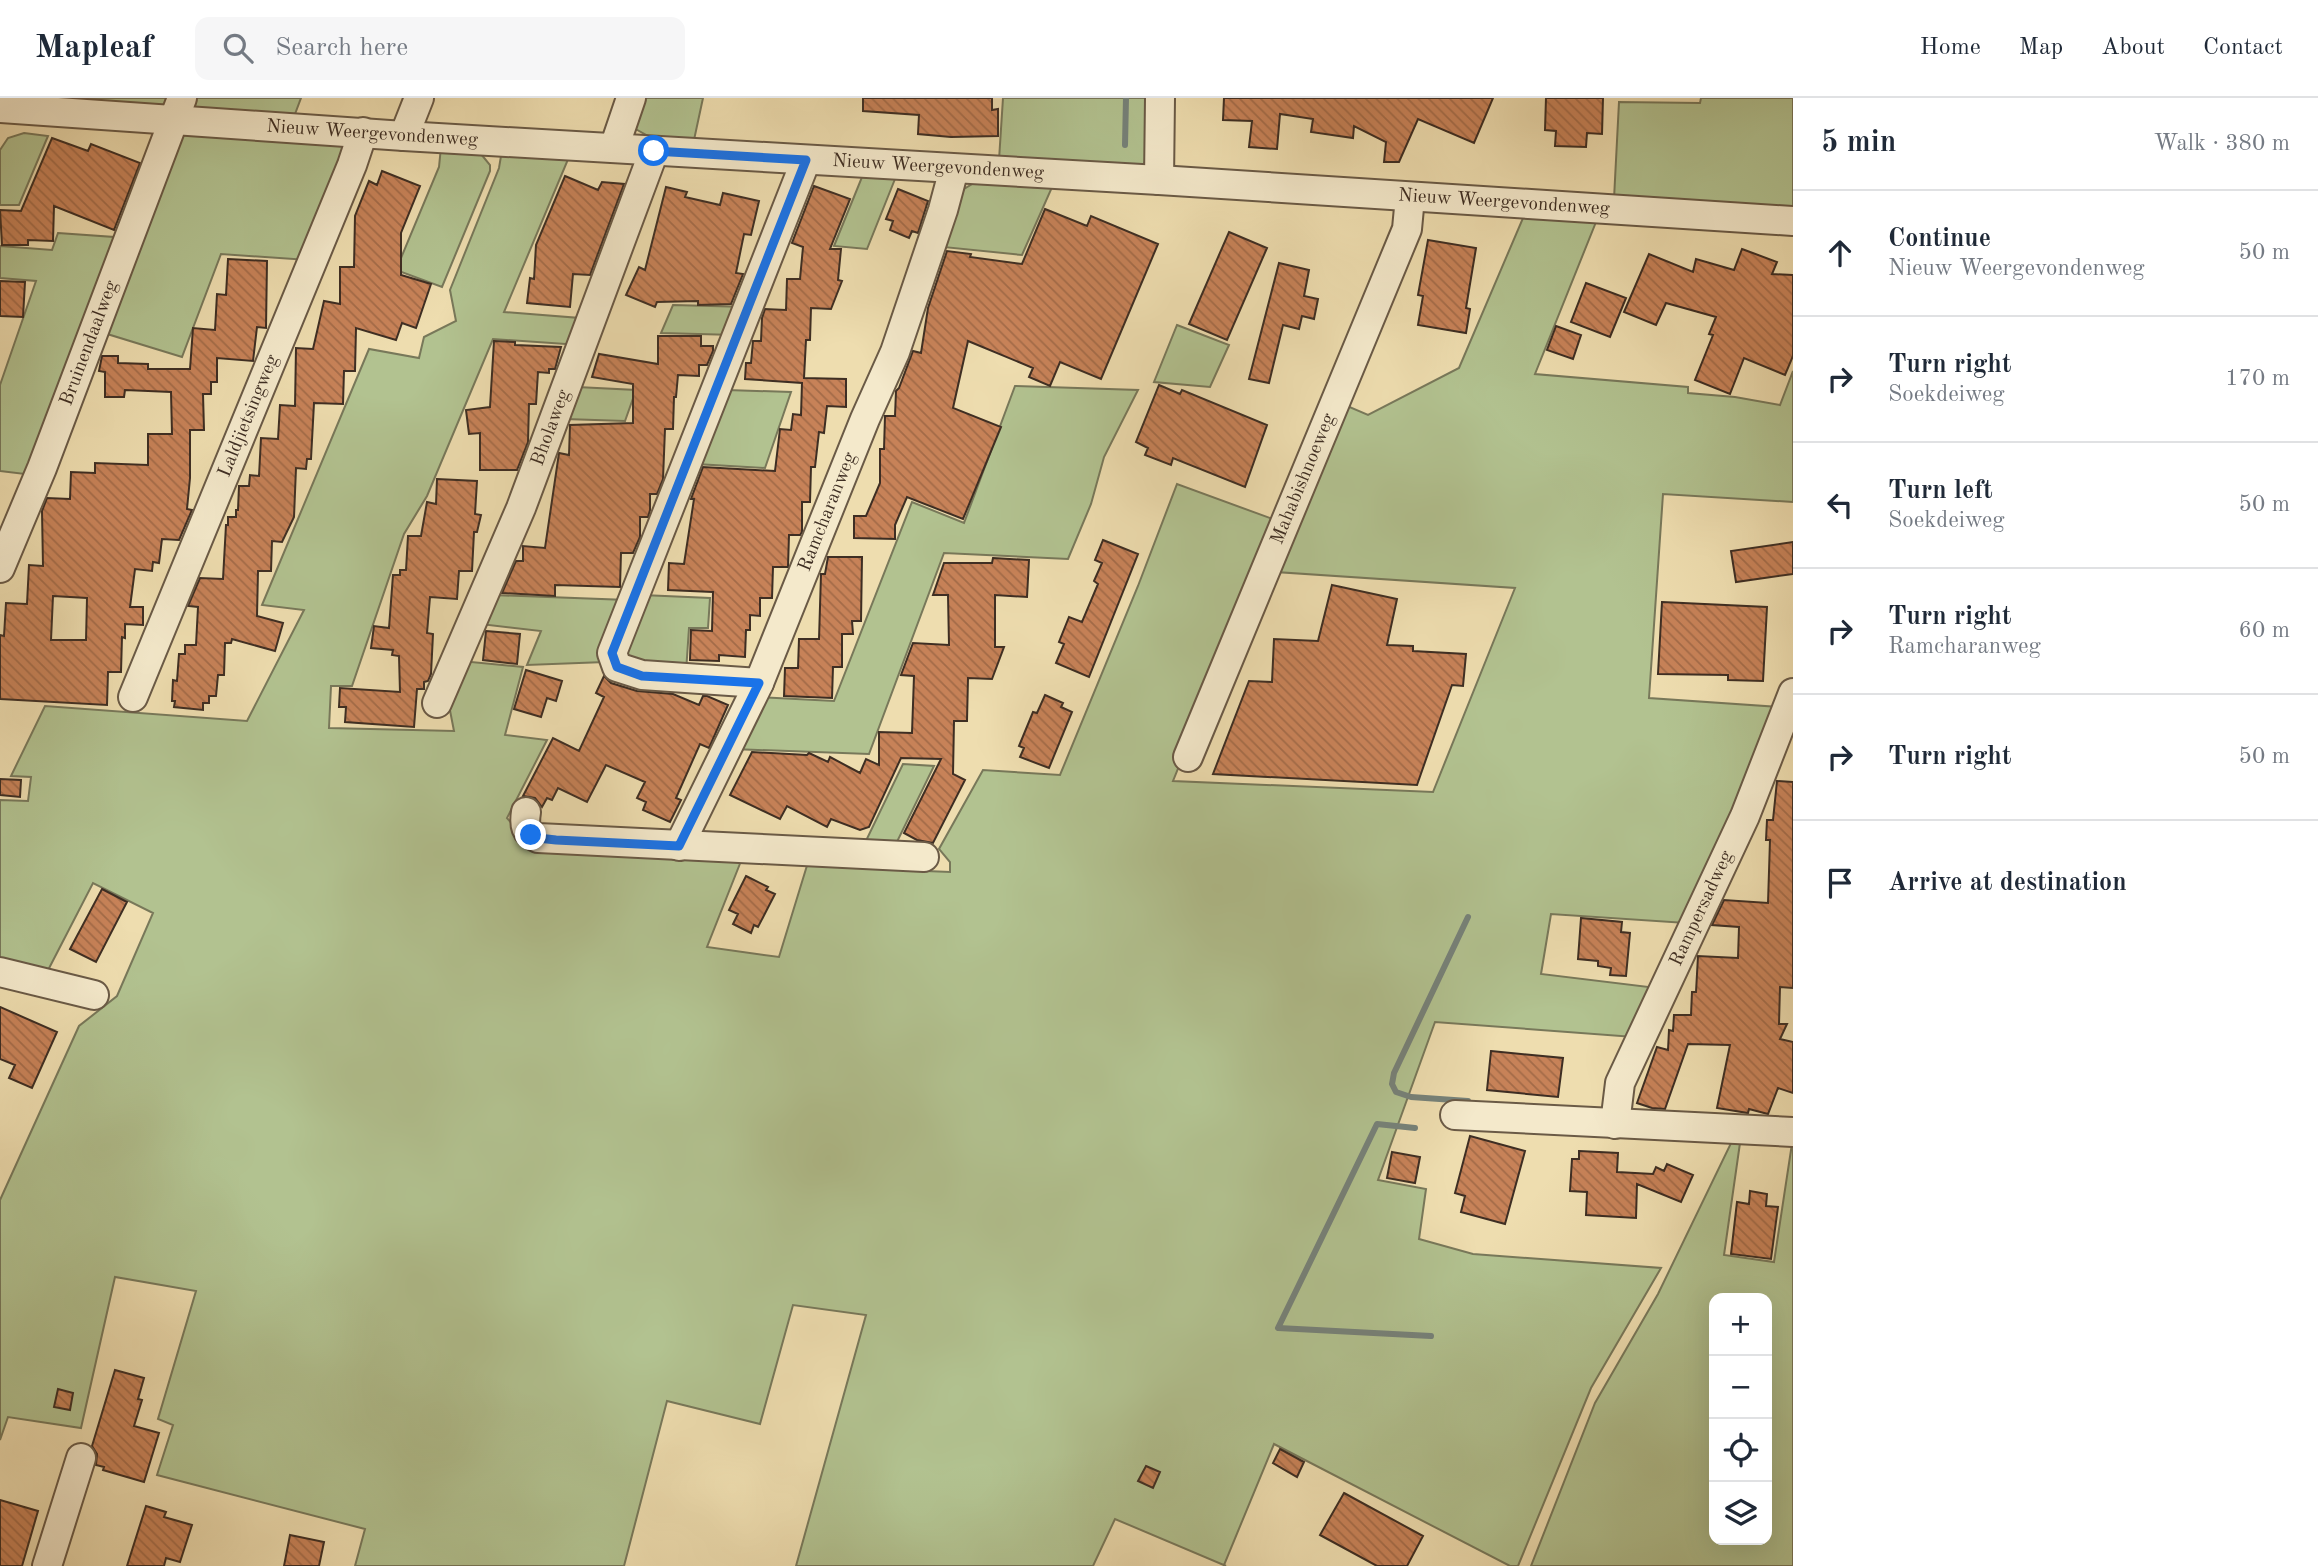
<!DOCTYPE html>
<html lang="en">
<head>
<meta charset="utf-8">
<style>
	body { margin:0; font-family:"Old Standard TT",serif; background:#f6f6f7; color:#1f2937 }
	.controls { position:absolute; right:21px; bottom:21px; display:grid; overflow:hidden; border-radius:14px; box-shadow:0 7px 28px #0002 }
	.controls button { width:63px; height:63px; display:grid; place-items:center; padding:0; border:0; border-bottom:2px solid #e0e1e3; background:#fff; color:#1f2937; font:35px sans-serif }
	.stop { position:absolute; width:21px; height:21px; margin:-16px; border:5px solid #1a73e8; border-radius:50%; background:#fff }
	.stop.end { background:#1a73e8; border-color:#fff; box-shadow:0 2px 7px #0008 }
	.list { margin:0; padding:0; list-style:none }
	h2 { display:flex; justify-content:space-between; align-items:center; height:91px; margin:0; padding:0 28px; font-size:30px }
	h2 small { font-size:23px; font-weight:400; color:#747a83 }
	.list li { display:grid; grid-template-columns:46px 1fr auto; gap:21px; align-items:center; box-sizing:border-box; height:126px; padding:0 28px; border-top:2px solid #e0e1e3 }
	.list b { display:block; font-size:26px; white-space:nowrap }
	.list p { margin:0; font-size:23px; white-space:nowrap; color:#747a83 }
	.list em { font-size:23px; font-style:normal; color:#747a83 }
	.icon { flex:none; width:38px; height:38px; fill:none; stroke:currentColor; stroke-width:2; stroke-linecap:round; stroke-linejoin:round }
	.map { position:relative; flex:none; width:1793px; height:1468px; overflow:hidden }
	header { display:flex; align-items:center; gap:42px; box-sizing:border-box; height:98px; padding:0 35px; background:#fff; border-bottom:2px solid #e0e1e3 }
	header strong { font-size:33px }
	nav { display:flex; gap:38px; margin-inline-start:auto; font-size:24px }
	.search { width:490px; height:63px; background:#f6f6f7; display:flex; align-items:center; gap:18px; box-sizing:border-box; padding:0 24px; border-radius:14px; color:#747a83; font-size:26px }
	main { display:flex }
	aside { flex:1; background:#fff }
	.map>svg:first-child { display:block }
</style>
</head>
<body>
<header>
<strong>Mapleaf</strong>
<div class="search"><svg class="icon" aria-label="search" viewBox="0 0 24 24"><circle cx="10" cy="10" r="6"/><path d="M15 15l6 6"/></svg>Search here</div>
<nav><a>Home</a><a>Map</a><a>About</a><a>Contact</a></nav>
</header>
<main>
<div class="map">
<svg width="1793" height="1468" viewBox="0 0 1793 1468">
	<defs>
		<pattern id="building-back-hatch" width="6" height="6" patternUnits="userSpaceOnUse" patternTransform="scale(1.75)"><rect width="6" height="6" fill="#c78258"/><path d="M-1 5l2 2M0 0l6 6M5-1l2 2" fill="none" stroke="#a36b48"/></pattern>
	</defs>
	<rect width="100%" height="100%" fill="#eeddaf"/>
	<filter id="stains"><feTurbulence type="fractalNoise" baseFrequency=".00286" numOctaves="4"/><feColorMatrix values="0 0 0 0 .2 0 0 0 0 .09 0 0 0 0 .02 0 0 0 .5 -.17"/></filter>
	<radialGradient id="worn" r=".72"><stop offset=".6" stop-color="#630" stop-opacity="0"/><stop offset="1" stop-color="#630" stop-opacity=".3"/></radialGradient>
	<!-- grass -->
	<path fill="#b2c290" stroke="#78785a" stroke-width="2" fill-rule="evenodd" d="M50 0H177L176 8Z
		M194 0H301L295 16 192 10Z
		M637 0H703L694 42 650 39 632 29Z
		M1003 0H1152L1148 59 1143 67 1132 71 999 62Z
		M1701 0H1793V111L1614 101 1619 4 1700 5Z
		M24 35 48 38 19 107H0V52L8 40Z
		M184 36 336 43 347 48 308 162 221 156 182 259 104 235 179 42Z
		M441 49 481 56 490 67V73L442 189 396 172 439 69Z
		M501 58 569 59 504 214 592 221 580 247 493 241 427 398 404 436 352 588H331L329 630 454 633 447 597 461 563 523 569 505 637 547 642 507 720 530 746 743 758 707 849 779 859 809 761 926 765V773L950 774V764L939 751 983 672 1060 677 1138 488 1177 386 1278 423 1173 683 1433 694 1515 490 1276 474 1345 307 1368 317 1459 270 1523 120 1596 124 1535 276 1688 289V295L1735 299 1780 307 1793 273V404L1663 396 1649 600 1779 609 1686 825 1551 816 1541 876 1657 890 1634 939 1435 924 1378 1082 1426 1091 1419 1141 1473 1156 1661 1170 1591 1290 1518 1468H1510L1274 1346 1224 1467 1226 1468 1115 1421 1093 1468H796L866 1217 793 1207 760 1326 667 1303 624 1468H355L365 1431 157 1377 173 1327 158 1321 196 1193 115 1179 81 1330 8 1319 0 1342V1102L79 928 117 898 153 815 93 785 45 878 0 867V702L28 703 31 679 11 678 45 608 247 623 304 512 262 507 369 251 419 260 424 239 456 223 450 192 499 70Z
		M862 79 895 81 867 151 834 148Z
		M974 85 1053 87 1022 157 943 149 964 91Z
		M58 135 128 140 33 377 0 373V287L36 183 0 180V148L52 152Z
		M673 207 748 209 735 237 661 235Z
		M1177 227 1229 247 1210 289 1154 284Z
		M1015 288 1138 292 1104 359 1091 406 1068 461 944 455 869 656 733 651 758 599 834 603 912 404 964 425Z
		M577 289 636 292 625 323 565 321Z
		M727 292 791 294 765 370 696 366Z
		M493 497 627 502 605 564 527 567 541 533 480 526Z
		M642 497 710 500 708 530H689L686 574 624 565Z
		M903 666 934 668 893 752 862 751Z
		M1741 1038 1724 1157 1774 1164 1793 1039V1468H1531L1595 1305 1658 1196 1733 1041ZM1714 1200H1767V1442H1714Z"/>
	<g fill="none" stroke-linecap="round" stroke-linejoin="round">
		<!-- stream -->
		<path stroke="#76827a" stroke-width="6" d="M1125 47 1126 0
			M1468 819 1394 975 1392 986 1396 994 1411 999 1468 1003
			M1415 1030 1377 1026 1278 1230 1431 1238"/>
	</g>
	<!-- building -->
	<path fill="url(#building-back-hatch)" stroke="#3e2e23" stroke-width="2" fill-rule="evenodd" d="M863 0H992V12L998 11V38L951 39 918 36 919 17 863 13Z
		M1224 0H1493L1474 45 1418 21 1399 64H1384L1386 44 1354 28 1353 40 1311 34 1313 21 1280 16 1277 51 1249 49 1252 23 1223 22Z
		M1546 0H1603L1602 36 1587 35 1586 49 1555 48 1556 33 1545 32Z
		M52 40 88 53 91 46 140 65 114 132 54 108 53 143 28 142V147H2L0 112 21 113Z
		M382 73 420 88 401 135V177L431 186 416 230 402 225 396 242 356 230 355 273H344L343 306 314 305 311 361H307L306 371 296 370 294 419 282 444 272 443 271 473H258L257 518 283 525 275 553 232 541 231 545H225L224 577H218L216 598H209V605H203V612L174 609 175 603H172L173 582 177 583 179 556H185V547H196L198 509 188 508 200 480 223 481 226 427H228V419H236V412H238L239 388H249L250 377 259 378 261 340 278 341 280 307 295 308 296 250 313 251 324 203 340 206V169H354L355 118 369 83 377 87Z
		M565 78 598 92 602 84 624 86 590 177 573 176 570 209 527 205 530 180 534 181 536 147Z
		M814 88 850 101 830 151H841L838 182 842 183 831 211 811 210 810 242H806L804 280 846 281V309L827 308 824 335 819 334 815 369H811L810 404H802V434L800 437H789L788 469H773L772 500H760V518L750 517V532H746L745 559 719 557V563L690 562 691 532 712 533 713 494 668 492 669 465 684 466 694 401H691L703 369 775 373 780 331 791 332 793 316 801 317 802 285 745 281 746 265H751L753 243H761L762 220 765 211 786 212 787 181H800L803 149 792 145Z
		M666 89 687 94 685 99 720 107 723 95 759 103 751 137 744 136 736 175 743 176 731 206 698 207V203L657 204 655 209 626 197 639 169 645 172Z
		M898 91 928 103 918 135 912 133 909 140 890 132 893 123 886 121Z
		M1045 111 1087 128 1091 118 1158 146 1101 281 1060 264 1050 288 1029 279 1033 270 968 243 953 310 1001 329 963 421 907 399 895 427V441L854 440V418H866L880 385V351H884L885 318H895L896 293 899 290 913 253 921 255 928 210 947 153 971 156 970 159 1022 166Z
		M1229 134 1267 150 1227 242 1189 226Z
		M1428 142 1476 150 1466 210 1470 211 1466 235 1418 227 1423 198 1418 197Z
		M1742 151 1777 164 1772 176 1793 177V258L1785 277 1744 260 1730 296 1695 282 1713 237 1709 236 1716 219 1666 205 1656 227 1624 214 1649 156 1693 174 1696 161 1734 172Z
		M228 161 267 163 266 230 257 229 253 263 217 260V284H211V296H203L204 332H190V380L187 411 192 412 179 442 162 441 159 465 153 464 152 473 135 471 130 509H143V527L125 526V540L122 539 121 574H108L107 607 0 601V537L4 538 6 505 27 506 29 467 43 468 42 413 47 400 70 401 71 374 95 375V365L148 367V336H172L171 294 125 292 124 299H105V274L99 273 102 258H118V265L148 266V271H190L193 230 215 232 217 196 226 197ZM53 498 87 500 86 542H51Z
		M1279 165 1309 172 1304 198 1318 201 1314 221 1302 218 1299 231 1283 227 1269 285 1249 281Z
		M0 183 25 184 23 219 0 218Z
		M1586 185 1626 200 1610 239 1571 224Z
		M1556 228 1581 237 1573 261 1547 252Z
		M658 238H701V248H713V253L707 267H699V278L678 277 676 299H674L673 331H665L663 381 657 396H650V412L648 419H640V439L633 455H621L620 489 555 487V498L502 495 516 463H523V448L545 450 559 355 569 357 570 327 633 325V286L592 279 599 256 658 266Z
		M494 243 515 244V247L561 249 555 271H549V275L538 274 536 306H529L528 344 517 372H480V335L469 336 466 312 490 309Z
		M1159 287 1180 296 1182 292 1267 327 1245 389 1173 360 1171 367 1145 357 1148 350 1136 344Z
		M437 381 477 383 475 416 481 417 477 434H474L472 473H459L457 501 430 499 427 535 433 536 431 576 428 583 424 584V591H417L414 629 345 624 346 609H339L340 590 400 594 399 558 392 557 393 552 371 550 374 528 389 530 393 477H400V472H406L408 438H421L427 404 436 406Z
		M1103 442 1138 456 1089 579 1056 565 1064 546 1059 544 1069 519 1082 524 1098 486 1094 483 1102 465 1095 462Z
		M1793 444V476L1736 484 1731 453Z
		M828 459H862L861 523H852L853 536H842V569H833L832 600 784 598 785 570H798L799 541H819L821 476H825Z
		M993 460 1029 462 1027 499 995 497V549H1004L992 581 968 580 967 623H954L953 676 965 682 933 745 917 742 904 735 941 661 901 660 869 729 860 732 831 721 827 729 787 708 780 721 730 697 752 654 807 657 809 655 828 664 830 659 860 675 866 661 879 667V634L912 635 914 578 901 577 913 545 949 547 948 497H933L944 465H992Z
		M1332 487 1397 501 1387 547 1413 548V553L1466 556 1463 588 1452 587 1417 687 1213 676 1249 583 1272 584 1274 541 1318 543Z
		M1662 504 1767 509 1763 583 1728 582V577L1658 576Z
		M486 533 520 536 517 566 483 562Z
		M526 572 562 583 556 603 547 600 541 619 514 611Z
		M604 578 611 585 637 593 673 596 699 607 703 598H707L728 607 709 650 700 646 676 700 681 702 670 724 643 712 646 704 637 700 645 684 606 667 587 704 558 690 552 702 547 700 542 709 535 700 523 698 553 640 579 653 604 599 596 595Z
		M1045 597 1063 605 1061 609 1072 614 1049 670 1020 659 1024 650 1019 648 1033 614 1037 615Z
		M0 681 21 682 20 699 0 697Z
		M1777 683 1793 684V890L1780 889 1779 926H1787L1780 941 1793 944V995L1778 990 1768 1016 1749 1011 1748 1015 1717 1010 1730 947 1688 946 1665 1011 1652 1010 1637 1005 1657 949 1668 952 1669 932 1673 933 1674 917H1691L1692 894H1696L1698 858 1738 860 1739 829 1712 827 1724 802 1768 805 1770 742H1766L1767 722H1773Z
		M746 778 768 789 766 792 775 796 758 829 754 827 751 835 733 826 738 816 729 812Z
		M102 791 127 804 96 864 70 851Z
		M1581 820 1622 824 1621 834 1630 835 1626 878 1610 877 1611 870 1598 868V863L1578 861Z
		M0 909 57 934 32 990 9 980 15 967 0 961Z
		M1491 953 1563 960 1558 999 1487 992Z
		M1470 1038 1525 1053 1505 1126 1461 1114 1465 1098 1455 1095Z
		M1579 1053 1618 1055 1617 1074 1653 1076 1656 1069 1664 1073 1667 1066 1693 1077 1681 1104 1637 1086 1636 1120 1586 1117 1587 1094 1570 1093 1572 1061H1579Z
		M1392 1054 1420 1059 1415 1085 1387 1080Z
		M1750 1093 1767 1096 1766 1108 1778 1109 1771 1161 1731 1156 1737 1104 1749 1106Z
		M115 1272 144 1280 138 1301 142 1302 134 1328 159 1335 144 1384 103 1372 104 1369 96 1367 97 1356 92 1348Z
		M58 1291 73 1295 70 1312 54 1309Z
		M1280 1351 1304 1364 1297 1379 1273 1365Z
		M1146 1368 1160 1374 1153 1390 1138 1383Z
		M1344 1395 1423 1438 1407 1468H1377L1320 1437Z
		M0 1402 38 1413 22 1468H0Z
		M146 1408 166 1414 164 1419 192 1427 180 1464 166 1460 164 1468H127Z
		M290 1437 324 1444 319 1468H284Z"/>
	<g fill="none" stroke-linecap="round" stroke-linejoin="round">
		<defs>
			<g id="minor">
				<path id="s1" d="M0 10 404 38 1159 82 1793 123"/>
				<path d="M404 38 419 0"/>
				<path d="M614 50 631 0"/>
				<path d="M1159 82 1160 0"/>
				<path id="s2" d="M0 470 42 370 182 0"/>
				<path d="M759 585 642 577 617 569 612 555 806 62"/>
				<path id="s3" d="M133 599 352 67 363 34"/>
				<path id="s4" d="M437 605 521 410 654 53"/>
				<path id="s5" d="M1188 659 1407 131 1410 99"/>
				<path d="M526 714C524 727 525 735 538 740L924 759"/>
				<path id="s6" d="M679 748 759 585 865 321 895 254 943 112 954 71"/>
				<path d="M0 874 94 897"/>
				<path d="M1455 1017 1793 1034"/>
				<path id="s7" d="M1615 1026 1620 985 1745 718 1793 595"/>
				<path d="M47 1468 81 1360"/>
			</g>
		</defs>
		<!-- minor casing -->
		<use href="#minor" stroke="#6a5a46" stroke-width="32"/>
		<!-- minor -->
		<use href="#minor" stroke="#f4e9cb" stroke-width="28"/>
	</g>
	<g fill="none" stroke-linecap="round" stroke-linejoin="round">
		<!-- route -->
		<path stroke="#1a73e8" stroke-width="9" d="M531 737 538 740 556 742 679 748 759 585 642 578 617 569 612 555 806 62 654 53"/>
	</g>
	<g text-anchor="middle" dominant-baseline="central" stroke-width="5" stroke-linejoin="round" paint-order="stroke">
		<!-- street labels -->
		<g font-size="19" fill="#3e2e23" stroke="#f4e9cb">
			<text stroke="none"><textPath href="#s1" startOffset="373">Nieuw Weergevondenweg</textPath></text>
			<text stroke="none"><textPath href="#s1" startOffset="940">Nieuw Weergevondenweg</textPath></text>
			<text stroke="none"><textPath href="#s1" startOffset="1507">Nieuw Weergevondenweg</textPath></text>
			<text stroke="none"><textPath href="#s2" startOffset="242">Bruinendaalweg</textPath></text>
			<text stroke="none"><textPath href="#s3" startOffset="304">Laldjietsingweg</textPath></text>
			<text stroke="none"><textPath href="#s4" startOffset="298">Bholaweg</textPath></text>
			<text stroke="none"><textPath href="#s5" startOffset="301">Mahabishnoeweg</textPath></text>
			<text stroke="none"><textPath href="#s6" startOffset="366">Ramcharanweg</textPath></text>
			<text stroke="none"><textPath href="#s7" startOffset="234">Rampersadweg</textPath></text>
		</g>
	</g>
	<rect width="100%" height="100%" filter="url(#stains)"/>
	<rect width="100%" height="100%" fill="url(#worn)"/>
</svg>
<div class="controls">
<button>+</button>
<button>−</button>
<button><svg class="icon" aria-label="locate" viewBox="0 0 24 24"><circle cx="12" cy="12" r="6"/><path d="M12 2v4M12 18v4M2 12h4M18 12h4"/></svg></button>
<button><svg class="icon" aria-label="layers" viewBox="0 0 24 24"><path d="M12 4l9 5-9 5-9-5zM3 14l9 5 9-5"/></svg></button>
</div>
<div class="stop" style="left:654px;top:53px"></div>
<div class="stop end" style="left:531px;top:737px"></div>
</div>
<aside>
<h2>5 min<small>Walk · 380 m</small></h2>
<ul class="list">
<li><svg class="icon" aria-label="ahead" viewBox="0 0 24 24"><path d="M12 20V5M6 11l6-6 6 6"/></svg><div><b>Continue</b><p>Nieuw Weergevondenweg</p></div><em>50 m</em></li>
<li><svg class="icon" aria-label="right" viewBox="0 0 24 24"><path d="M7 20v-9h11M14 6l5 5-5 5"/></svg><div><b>Turn right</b><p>Soekdeiweg</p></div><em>170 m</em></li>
<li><svg class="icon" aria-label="left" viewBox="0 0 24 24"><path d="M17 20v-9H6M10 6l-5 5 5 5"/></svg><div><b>Turn left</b><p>Soekdeiweg</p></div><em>50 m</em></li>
<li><svg class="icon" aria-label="right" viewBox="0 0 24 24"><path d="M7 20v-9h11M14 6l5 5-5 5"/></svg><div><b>Turn right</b><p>Ramcharanweg</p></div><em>60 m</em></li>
<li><svg class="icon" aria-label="right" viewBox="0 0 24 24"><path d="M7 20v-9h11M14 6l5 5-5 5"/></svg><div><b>Turn right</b></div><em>50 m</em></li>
<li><svg class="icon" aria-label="arrive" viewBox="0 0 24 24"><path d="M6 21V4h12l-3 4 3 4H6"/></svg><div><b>Arrive at destination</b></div></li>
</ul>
</aside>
</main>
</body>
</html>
